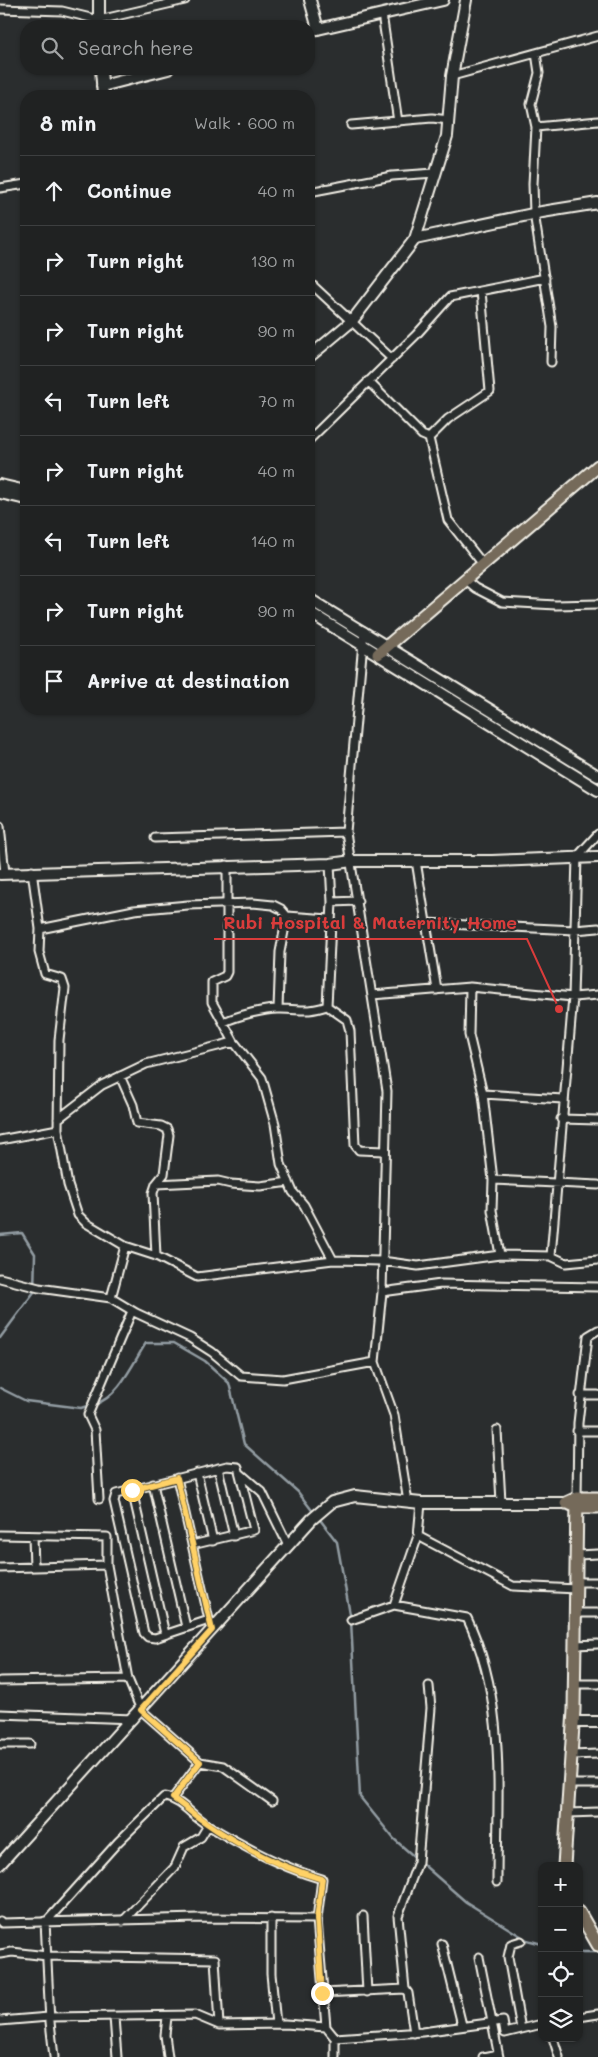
<!DOCTYPE html>
<html lang="en">
<head>
<meta charset="utf-8">
<style>
	body { margin:0; font-family:Mali,sans-serif; background:#2d2f2f; color:#f1f3f6 }
	.controls { position:absolute; right:15px; bottom:15px; display:grid; overflow:hidden; border-radius:10px; box-shadow:0 1px 4px #0004 }
	.controls button { width:45px; height:45px; display:grid; place-items:center; padding:0; border:0; border-bottom:1px solid #3d3f40; background:#202222; color:#f1f3f6; font:25px sans-serif }
	.stop { position:absolute; width:15px; height:15px; margin:-11px; border:4px solid #ffd166; border-radius:50%; background:#fff }
	.stop.end { background:#ffd166; border-color:#fff; box-shadow:0 1px 5px #0008 }
	.list { margin:0; padding:0; list-style:none }
	h2 { display:flex; justify-content:space-between; align-items:center; height:65px; margin:0; padding:0 20px; font-size:21px }
	h2 small { font-size:16px; font-weight:400; color:#a2a4a5 }
	.list li { display:grid; grid-template-columns:32px 1fr auto; gap:15px; align-items:center; box-sizing:border-box; height:70px; padding:0 20px; border-top:1px solid #3d3f40 }
	.list b { display:block; font-size:19px; white-space:nowrap }
	.list em { font-size:16px; font-style:normal; color:#a2a4a5 }
	.icon { flex:none; width:28px; height:28px; fill:none; stroke:currentColor; stroke-width:2; stroke-linecap:round; stroke-linejoin:round }
	.map { position:relative; flex:none; width:598px; height:2057px; overflow:hidden }
	.search { position:absolute; background:#202222; box-shadow:0 1px 4px #0004; left:20px; top:20px; width:295px; height:55px; display:flex; align-items:center; gap:12px; box-sizing:border-box; padding:0 18px; border-radius:20px; color:#a2a4a5; font-size:19px }
	.panel { position:absolute; background:#202222; box-shadow:0 1px 4px #0004; left:20px; top:90px; width:295px; height:625px; border-radius:20px }
	.map>svg:first-child { display:block }
</style>
</head>
<body>
<div class="map">
<svg width="598" height="2057" viewBox="0 0 598 2057">
	<rect width="100%" height="100%" fill="#2a2d2e"/>
	<filter id="ink" filterUnits="userSpaceOnUse"><feTurbulence type="fractalNoise" baseFrequency=".02" numOctaves="2"/><feDisplacementMap in="SourceGraphic" scale="10" xChannelSelector="R" yChannelSelector="G"/><feConvolveMatrix kernelMatrix="1 2 1 2 8 2 1 2 1" color-interpolation-filters="sRGB"/></filter>
	<g filter="url(#ink)">
		<g fill="none" stroke-linecap="round" stroke-linejoin="round">
			<!-- stream -->
			<path stroke="#929ca2" stroke-width="2.5" d="M0 1235 22 1233 35 1254 34 1292 0 1338
				M0 1388 26 1401 81 1408 90 1405
				M95 1404C118 1398 133 1363 146 1343H174L205 1361 229 1383 244 1444 298 1492 314 1513
				M318 1517 337 1542 351 1620 360 1797 394 1839 466 1902 527 1940 542 1944
				M579 1952H598"/>
			<defs>
				<path id="street" d="M0 9 62 11 99 20 185 0
					M382 14 398 122
					M536 53 539 73 531 104 536 127 533 184 534 213 552 327 551 362
					M452 76 598 36
					M351 125 432 118 449 120
					M536 127 598 121
					M0 188 26 184
					M309 192 392 176 435 173
					M309 282 392 359
					M368 381 422 435 429 438 448 520 482 563
					M429 438 448 419 490 391 481 291
					M309 440 416 335 450 297 545 278
					M464 579 475 588 502 602 556 605 598 604
					M364 631 346 832 387 1091 382 1292 375 1362 394 1415 408 1502
					M0 826 5 873
					M155 838 346 832
					M416 861 437 990
					M330 864 332 902 327 1006 347 1020 350 1031 355 1145 359 1150 384 1151
					M227 865V972L225 976 212 982V1002L234 1042 262 1078 275 1124 281 1164 293 1192 304 1205 333 1260
					M32 871 40 929 39 952 45 974 62 979 65 988 59 1040 58 1129 68 1185 78 1215 86 1223 125 1246 156 1256 197 1277 333 1260 382 1261 418 1266 500 1255 551 1256 566 1263 598 1260
					M332 902 358 901
					M426 923 575 930 598 928
					M40 929 134 910 188 905 253 903 273 905 281 909 287 916 330 919
					M470 987 469 1035 483 1094 493 1180 492 1210 500 1255
					M372 995 470 987 573 997 598 995
					M278 1009 280 952 287 916
					M224 1022C237 1016 266 1008 281 1009 301 1009 306 1013 327 1006
					M120 1076 133 1105 137 1123 161 1126 167 1129 169 1135 164 1174 156 1184 153 1193 156 1256
					M483 1094 563 1099
					M58 1119 102 1085 146 1064 234 1042
					M561 1119 598 1120
					M0 1140 58 1129
					M493 1180 598 1185
					M156 1184 218 1181 231 1184 260 1186 289 1182
					M125 1246 111 1298 136 1313 190 1338 212 1352 241 1376 283 1379 375 1362
					M551 1256 573 997 577 857 598 834
					M0 1278 39 1288 111 1298
					M382 1292 441 1284 598 1287
					M580 1395H598
					M497 1430 501 1502
					M577 1431H598
					M218 1468 234 1536
					M197 1473 213 1541
					M241 1474 262 1492 288 1545
					M177 1478 210 1624
					M153 1484 186 1627
					M132 1490 165 1634
					M577 1498 578 1423 588 1336 598 1330
					M99 1499 95 1430 88 1415 132 1311
					M0 1535 107 1537V1565L128 1679 141 1710 200 1762
					M33 1536 34 1567
					M418 1536 513 1586 577 1589
					M192 1545 254 1530 238 1467 227 1466 116 1494 114 1501 144 1633 148 1637 155 1638 209 1620
					M577 1555 598 1554
					M0 1568 107 1565
					M577 1582H598
					M394 1605 418 1536 421 1503
					M576 1613H598
					M351 1620 394 1605 467 1618C507 1700 497 1794 497 1882
					M575 1645 598 1644
					M0 1681 128 1679
					M574 1684H598
					M0 1714 133 1719
					M0 1744H30
					M571 1755 598 1754
					M569 1784H598
					M173 1798 200 1762 223 1766 272 1801
					M568 1813 598 1812
					M363 1916 367 1992
					M271 1918V1974L276 2024
					M0 1921 2 1923 199 1918 317 1919
					M45 1921 50 2022 54 2057
					M47 1921 118 1842 164 1797C181 1799 192 1816 206 1824 242 1846 281 1867 322 1879L317 1919 326 2027
					M123 1921 175 1867 184 1847 201 1837 207 1827 204 1823
					M521 1941 511 1944 508 1957 521 2029
					M442 1944 462 2025
					M0 1954 12 1952 47 1956 215 1959 219 2025
					M479 1957 499 2057
					M322 1993 405 1989
					M114 2017 117 2057
					M167 2017 165 2035 168 2057
					M579 2017 598 2014
					M0 2021 49 2017 195 2015 219 2025 285 2024 326 2027 335 2038 422 2032 503 2021 505 2033 542 2024
					M414 2033 408 1993 405 1989 398 1916 418 1862 431 1708 429 1686
					M335 2038V2057
					M553 2038 559 2057
					M483 2057 498 2054"/>
				<path id="secondary" d="M310 0 318 29
					M99 26V0
					M309 31 443 0
					M101 69 103 96
					M102 86 168 69
					M415 239 542 212 598 203
					M309 357 352 321 415 239 447 136 452 76 466 0
					M0 485 26 491
					M0 493 26 499
					M309 599 598 776
					M309 612 598 790
					M0 874 330 864 352 861H492L598 857
					M573 1722H598
					M0 1864 312 1519 332 1502 355 1496 421 1503H566"/>
				<path id="primary" d="M378 654 598 466
					M566 1503 577 1498H598
					M570 1504 577 1507H598
					M564 1866 574 1710 577 1498
					M579 1912 598 1945"/>
			</defs>
			<!-- street casing -->
			<use href="#street" stroke="#f4f1e8" stroke-width="11"/>
			<!-- secondary casing -->
			<use href="#secondary" stroke="#f4f1e8" stroke-width="14"/>
			<!-- primary casing -->
			<use href="#primary" stroke="#f4f1e8" stroke-width="15"/>
			<!-- street -->
			<use href="#street" stroke="#2a2d2e" stroke-width="7"/>
			<!-- secondary -->
			<use href="#secondary" stroke="#2a2d2e" stroke-width="10"/>
			<!-- primary -->
			<use href="#primary" stroke="#746a5a" stroke-width="11"/>
		</g>
	</g>
	<g fill="none" stroke-linecap="round" stroke-linejoin="round" filter="url(#ink)">
		<!-- route -->
		<path stroke="#ffd166" stroke-width="6" d="M132 1490 177 1478 212 1630 141 1710 200 1762 173 1798C216 1833 268 1864 322 1879L317 1919 322 1993"/>
	</g>
	<!-- callouts -->
	<path fill="none" stroke="#d93c3b" stroke-width="2" d="M559 1009L527 939H214"/>
	<circle fill="#d93c3b" stroke="#2a2d2e" stroke-width="2" cx="559" cy="1009" r="5"/>
	<g font-size="18" text-anchor="middle" font-weight="bold" fill="#d93c3b" stroke="#2a2d2e" stroke-width="4" stroke-linejoin="round" paint-order="stroke">
		<text x="370" y="929">Rubi Hospital &amp; Maternity Home</text>
	</g>
</svg>
<div class="controls">
<button>+</button>
<button>−</button>
<button><svg class="icon" aria-label="locate" viewBox="0 0 24 24"><circle cx="12" cy="12" r="6"/><path d="M12 2v4M12 18v4M2 12h4M18 12h4"/></svg></button>
<button><svg class="icon" aria-label="layers" viewBox="0 0 24 24"><path d="M12 4l9 5-9 5-9-5zM3 14l9 5 9-5"/></svg></button>
</div>
<div class="stop" style="left:132px;top:1490px"></div>
<div class="stop end" style="left:322px;top:1993px"></div>
<div class="search"><svg class="icon" aria-label="search" viewBox="0 0 24 24"><circle cx="10" cy="10" r="6"/><path d="M15 15l6 6"/></svg>Search here</div>
<section class="panel">
<h2>8 min<small>Walk · 600 m</small></h2>
<ul class="list">
<li><svg class="icon" aria-label="ahead" viewBox="0 0 24 24"><path d="M12 20V5M6 11l6-6 6 6"/></svg><div><b>Continue</b></div><em>40 m</em></li>
<li><svg class="icon" aria-label="right" viewBox="0 0 24 24"><path d="M7 20v-9h11M14 6l5 5-5 5"/></svg><div><b>Turn right</b></div><em>130 m</em></li>
<li><svg class="icon" aria-label="right" viewBox="0 0 24 24"><path d="M7 20v-9h11M14 6l5 5-5 5"/></svg><div><b>Turn right</b></div><em>90 m</em></li>
<li><svg class="icon" aria-label="left" viewBox="0 0 24 24"><path d="M17 20v-9H6M10 6l-5 5 5 5"/></svg><div><b>Turn left</b></div><em>70 m</em></li>
<li><svg class="icon" aria-label="right" viewBox="0 0 24 24"><path d="M7 20v-9h11M14 6l5 5-5 5"/></svg><div><b>Turn right</b></div><em>40 m</em></li>
<li><svg class="icon" aria-label="left" viewBox="0 0 24 24"><path d="M17 20v-9H6M10 6l-5 5 5 5"/></svg><div><b>Turn left</b></div><em>140 m</em></li>
<li><svg class="icon" aria-label="right" viewBox="0 0 24 24"><path d="M7 20v-9h11M14 6l5 5-5 5"/></svg><div><b>Turn right</b></div><em>90 m</em></li>
<li><svg class="icon" aria-label="arrive" viewBox="0 0 24 24"><path d="M6 21V4h12l-3 4 3 4H6"/></svg><div><b>Arrive at destination</b></div></li>
</ul>
</section>
</div>
</body>
</html>
